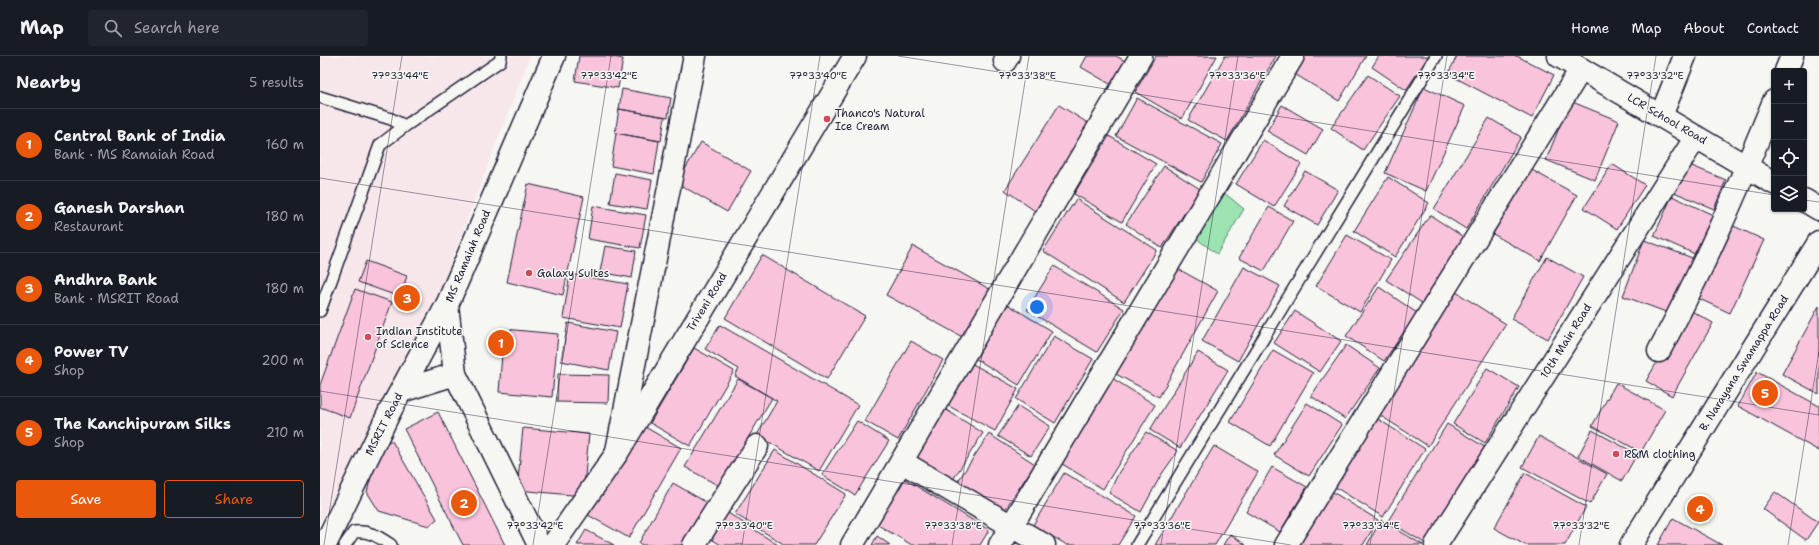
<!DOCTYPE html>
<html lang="en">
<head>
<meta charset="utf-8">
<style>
	body { margin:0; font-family:"Shantell Sans",sans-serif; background:#20242c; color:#f1f3f6 }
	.controls { position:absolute; right:12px; top:12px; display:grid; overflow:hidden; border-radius:4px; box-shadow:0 1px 3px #0004 }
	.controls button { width:36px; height:36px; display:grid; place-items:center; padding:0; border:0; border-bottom:1px solid #363941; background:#171b24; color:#f1f3f6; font:20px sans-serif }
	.you { position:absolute; left:717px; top:251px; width:14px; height:14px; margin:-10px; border:3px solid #fff; border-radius:50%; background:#1a73e8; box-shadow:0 0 0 6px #1a73e833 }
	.badge { display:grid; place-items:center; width:26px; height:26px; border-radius:50%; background:#ea580c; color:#fff; font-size:13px; font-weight:700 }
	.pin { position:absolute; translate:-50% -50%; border:2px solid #fff; box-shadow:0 1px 4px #0006 }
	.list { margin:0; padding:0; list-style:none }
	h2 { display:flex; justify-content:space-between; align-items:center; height:52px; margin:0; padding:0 16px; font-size:17px }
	h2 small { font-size:13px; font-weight:400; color:#9ea1a6 }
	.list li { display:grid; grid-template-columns:26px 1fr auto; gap:12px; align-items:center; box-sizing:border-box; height:72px; padding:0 16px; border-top:1px solid #363941 }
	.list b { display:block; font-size:15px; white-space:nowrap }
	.list p { margin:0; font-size:13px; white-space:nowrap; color:#9ea1a6 }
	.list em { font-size:13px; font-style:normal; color:#9ea1a6 }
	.actions { display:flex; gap:8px; padding:12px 16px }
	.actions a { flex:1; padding:9px 0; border:1px solid #ea580c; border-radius:4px; text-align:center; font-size:14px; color:#ea580c }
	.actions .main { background:#ea580c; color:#fff }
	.icon { flex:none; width:22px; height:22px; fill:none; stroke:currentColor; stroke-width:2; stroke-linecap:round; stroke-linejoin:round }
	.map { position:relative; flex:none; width:1499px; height:489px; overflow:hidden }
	header { display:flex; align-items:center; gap:24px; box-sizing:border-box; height:56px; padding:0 20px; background:#171b24; border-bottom:1px solid #363941 }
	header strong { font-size:19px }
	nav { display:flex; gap:22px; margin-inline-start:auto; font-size:14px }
	.search { width:280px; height:36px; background:#20242c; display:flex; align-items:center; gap:10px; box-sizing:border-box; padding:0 14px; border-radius:4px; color:#9ea1a6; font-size:15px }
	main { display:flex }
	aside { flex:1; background:#171b24 }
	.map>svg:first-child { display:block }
</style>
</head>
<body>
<header>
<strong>Map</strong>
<div class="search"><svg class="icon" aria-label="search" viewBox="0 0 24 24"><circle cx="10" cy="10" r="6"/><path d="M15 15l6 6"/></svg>Search here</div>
<nav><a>Home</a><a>Map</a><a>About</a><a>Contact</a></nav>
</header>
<main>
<aside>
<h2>Nearby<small>5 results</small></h2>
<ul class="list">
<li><span class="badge">1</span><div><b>Central Bank of India</b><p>Bank · MS Ramaiah Road</p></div><em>160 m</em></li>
<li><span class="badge">2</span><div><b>Ganesh Darshan</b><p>Restaurant</p></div><em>180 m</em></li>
<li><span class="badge">3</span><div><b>Andhra Bank</b><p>Bank · MSRIT Road</p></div><em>180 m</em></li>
<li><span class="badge">4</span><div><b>Power TV</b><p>Shop</p></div><em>200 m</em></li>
<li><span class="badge">5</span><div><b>The Kanchipuram Silks</b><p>Shop</p></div><em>210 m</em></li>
</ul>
<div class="actions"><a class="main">Save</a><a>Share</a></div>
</aside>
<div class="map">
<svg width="1499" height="489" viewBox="0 0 1499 489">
	<rect width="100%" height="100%" fill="#f6f6f2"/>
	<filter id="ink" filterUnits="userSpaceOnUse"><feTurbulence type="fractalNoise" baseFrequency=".025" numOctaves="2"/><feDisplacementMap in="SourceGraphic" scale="8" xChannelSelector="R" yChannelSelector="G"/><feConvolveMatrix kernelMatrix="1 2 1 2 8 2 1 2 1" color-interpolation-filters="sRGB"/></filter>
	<g filter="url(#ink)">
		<!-- built -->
		<path fill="#f7e7eb" d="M0 0H210L123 226 69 337 0 467Z"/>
		<!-- green -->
		<path fill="#9be3b1" stroke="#5e8276" d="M902 135 924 153 897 198 873 180Z"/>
		<!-- building -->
		<path fill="#f9c3dc" stroke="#22223b" d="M259 0H287L303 3 298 32 255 25Z
			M767 0H796L809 7 795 31 761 11Z
			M836 0H897L862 63 815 36Z
			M905 0H956L907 85 868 64Z
			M984 0H1046L1019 45 973 17Z
			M1059 0H1109L1086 34 1052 11Z
			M1137 0H1197L1234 19 1212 62 1128 18Z
			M1048 19 1080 40 1043 94 1011 72Z
			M1104 31 1145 50 1106 135 1065 117Z
			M302 33 351 42 348 61 299 53Z
			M817 42 902 88 881 126 796 80Z
			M1250 45 1299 65 1275 124 1226 104Z
			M739 49 771 69 715 155 685 134Z
			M962 49 1003 73 988 99 947 75Z
			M299 53 345 61 341 85 295 77Z
			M1169 62 1201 81 1146 173 1114 153Z
			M296 77 339 85 334 118 291 110Z
			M789 80 836 108 802 166 754 138Z
			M943 84 981 108 954 151 916 128Z
			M381 86 431 115 407 156 357 127Z
			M1292 108 1325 129 1297 173 1264 152Z
			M1367 108 1406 124 1394 153 1354 136Z
			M844 110 880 133 842 192 806 168Z
			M1210 113 1257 139 1220 205 1173 178Z
			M985 115 1018 134 997 169 964 150Z
			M295 117 332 124 327 153 290 147Z
			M1068 121 1109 147 1075 201 1034 175Z
			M208 128 264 141 243 239 187 226Z
			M1352 140 1393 159 1375 198 1334 180Z
			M756 143 837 194 804 246 723 195Z
			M273 150 326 159 320 192 268 183Z
			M949 151 973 165 944 215 919 202Z
			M1110 159 1145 182 1102 247 1066 224Z
			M1407 167 1444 184 1410 257 1373 240Z
			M1027 179 1071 204 1040 256 996 230Z
			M1324 184 1375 203 1354 259 1303 240Z
			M285 190 316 195 312 222 280 216Z
			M593 190 673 235 646 283 566 239Z
			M442 199 545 260 507 323 405 262Z
			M1227 201 1263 221 1228 283 1191 263Z
			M46 205 87 220 80 241 38 226Z
			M851 209 898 235 839 341 792 316Z
			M734 210 804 253 777 296 707 254Z
			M924 211 960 230 918 305 882 285Z
			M250 218 308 228 300 272 243 262Z
			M1059 231 1097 257 1064 305 1026 280Z
			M35 233 72 246 30 362 0 351V329Z
			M1136 236 1186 268 1108 390 1058 358Z
			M685 247 732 275 699 329 653 301Z
			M1499 250V338L1462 318Z
			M1368 253 1393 267 1352 340 1326 325Z
			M975 255 1021 285 1000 316 954 287Z
			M248 267 296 276 289 314 241 305Z
			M400 269 538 349 499 415 437 379 457 345 415 320 419 313 385 293Z
			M184 273 238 278 232 341 179 336Z
			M734 280 773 303 735 367 696 343Z
			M591 285 623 304 578 384 545 365Z
			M1026 289 1060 312 1025 363 991 340Z
			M374 292 414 315 370 390 330 367Z
			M953 294 993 317 950 390 910 366Z
			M878 296 908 314 860 392 830 374Z
			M649 306 698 333 675 375 625 348Z
			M1167 312 1199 331 1165 387 1133 368Z
			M1437 316 1499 350V395L1418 350Z
			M238 318 289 319 288 347 237 346Z
			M792 322 835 349 783 433 739 406Z
			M418 323 452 342 399 430 365 411Z
			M1296 327 1345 354 1321 396 1272 370Z
			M987 347 1022 369 989 420 954 399Z
			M698 350 730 370 711 400 678 380Z
			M625 353 663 377 632 425 594 400Z
			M118 356 185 489H143L84 373Z
			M1058 363 1105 393 1063 461 1015 431Z
			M537 365 569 385 535 439 502 419Z
			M320 368 361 392 309 482 268 459Z
			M1127 368 1168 393 1108 489 1068 465Z
			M203 372 269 378 263 440 197 434Z
			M1272 374 1317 398 1302 425 1258 400Z
			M826 376 858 395 841 419 821 456 789 437 799 416Z
			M669 378 715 408 682 458 636 428Z
			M1219 380 1287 418 1270 448 1202 411Z
			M72 385 117 463 109 470 59 455 47 436 60 386Z
			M894 390 938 416 895 489H835Z
			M455 394 526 438 494 489H465L415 458Z
			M952 411 987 431 960 476 926 456Z
			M744 417 816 460 798 489H747L713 469Z
			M1205 417 1266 451 1245 489H1205L1174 472Z
			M578 419 669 474 660 489H592L551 465Z
			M353 427 389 448 365 489H322L319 487Z
			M1011 435 1058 464 1043 489H978Z
			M1455 436 1498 466 1486 484 1443 453Z
			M405 455 458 489H401L388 481Z
			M1353 462 1402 489H1338Z
			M1061 464 1103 489H1047Z
			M266 474 294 489H257Z
			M910 478 926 489H903Z
			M557 480 570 489H552Z"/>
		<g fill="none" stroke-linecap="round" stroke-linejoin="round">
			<defs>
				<path id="service" d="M0 41 71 63 85 70
					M0 255 60 89 85 70 180 5 181 0
					M25 489 34 476C49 474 59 481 71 489
					M817 489 1116 0"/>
				<path id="minor" d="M685 5 688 0
					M1466 15 1472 0
					M1341 60 1365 0
					M1339 295C1383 214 1419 130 1454 45
					M297 395 375 0
					M582 406 724 489
					M374 489 437 390
					M532 489 821 0
					M680 489 973 0
					M966 489 1261 13
					M1116 489 1376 81"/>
				<path id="tertiary" d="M1239 0 1454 127
					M1484 144 1499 153
					M81 335 135 318
					M5 489 70 355 127 249
					M233 489 297 397 535 0
					M1311 489 1499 186"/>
				<path id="secondary" d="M219 489 135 318 127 249 234 0"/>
			</defs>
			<!-- service casing -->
			<use href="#service" stroke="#22223b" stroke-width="14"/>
			<!-- minor casing -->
			<use href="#minor" stroke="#22223b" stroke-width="25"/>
			<!-- tertiary casing -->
			<use href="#tertiary" stroke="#22223b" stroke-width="25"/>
			<!-- secondary casing -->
			<use href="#secondary" stroke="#22223b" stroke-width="25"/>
			<!-- service -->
			<use href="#service" stroke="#f6f6f2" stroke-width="11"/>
			<!-- minor -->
			<use href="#minor" stroke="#f6f6f2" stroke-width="22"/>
			<!-- tertiary -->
			<use href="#tertiary" stroke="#f6f6f2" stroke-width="22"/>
			<!-- secondary -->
			<use href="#secondary" stroke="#f6f6f2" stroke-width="22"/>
		</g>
	</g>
	<!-- ticks -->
	<path fill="none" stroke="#22223b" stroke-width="1" stroke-opacity="0.45" d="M578 0 1454 139M0 122 1499 359M1484 144 1499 146M0 335 971 489M4 489 82 0M213 489 291 0M422 489 500 0M632 489 709 0M841 489 918 0M1050 489 1127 0M1259 489 1336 0M1468 489 1499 295"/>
	<!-- markers -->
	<g fill="#d1495b" stroke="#f6f6f2" stroke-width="1.5">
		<circle cx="507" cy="63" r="4"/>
		<circle cx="209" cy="217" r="4"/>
		<circle cx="48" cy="281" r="4"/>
		<circle cx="1296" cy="398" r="4"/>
	</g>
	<g text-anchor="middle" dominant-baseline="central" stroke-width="3" stroke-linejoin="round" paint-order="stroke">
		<!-- poi labels -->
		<g font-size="11" fill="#22223b" stroke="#f6f6f2" text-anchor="start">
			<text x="515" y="57">Thanco's Natural<tspan x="515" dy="13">Ice Cream</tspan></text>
			<text x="217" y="217">Galaxy Suites</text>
			<text x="56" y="275">Indian Institute<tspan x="56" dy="13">of Science</tspan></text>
			<text x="1304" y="398">R&amp;M clothing</text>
		</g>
		<!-- street labels -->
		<g font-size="11" fill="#22223b" stroke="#f6f6f2">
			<text transform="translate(1347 63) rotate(30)">LCR School Road</text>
			<text transform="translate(148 200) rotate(-67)">MS Ramaiah Road</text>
			<text transform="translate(387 246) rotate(-59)">Triveni Road</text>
			<text transform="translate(1246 285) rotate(-58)">10th Main Road</text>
			<text transform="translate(1424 307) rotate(-58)">B. Narayana Swamappa Road</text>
			<text transform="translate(64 368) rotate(-63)">MSRIT Road</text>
		</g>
	</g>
	<g font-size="10" text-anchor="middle" fill="#22223b" stroke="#f6f6f2" stroke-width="3" stroke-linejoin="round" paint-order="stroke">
		<text x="80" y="23">77°33'44"E</text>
		<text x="289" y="23">77°33'42"E</text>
		<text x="498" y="23">77°33'40"E</text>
		<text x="707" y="23">77°33'38"E</text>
		<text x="917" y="23">77°33'36"E</text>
		<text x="1126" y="23">77°33'34"E</text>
		<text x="1335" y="23">77°33'32"E</text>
		<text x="215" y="473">77°33'42"E</text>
		<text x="424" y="473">77°33'40"E</text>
		<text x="633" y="473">77°33'38"E</text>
		<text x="842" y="473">77°33'36"E</text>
		<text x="1051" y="473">77°33'34"E</text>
		<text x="1261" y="473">77°33'32"E</text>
	</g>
</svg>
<div class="controls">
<button>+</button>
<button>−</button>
<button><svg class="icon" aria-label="locate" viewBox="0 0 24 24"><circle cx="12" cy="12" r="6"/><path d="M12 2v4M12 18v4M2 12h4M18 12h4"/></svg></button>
<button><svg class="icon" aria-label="layers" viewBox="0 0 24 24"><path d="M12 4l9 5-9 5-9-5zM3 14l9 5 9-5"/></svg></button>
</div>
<div class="you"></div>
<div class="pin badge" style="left:181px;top:287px">1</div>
<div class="pin badge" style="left:144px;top:447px">2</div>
<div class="pin badge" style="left:87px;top:242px">3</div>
<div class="pin badge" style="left:1380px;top:453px">4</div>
<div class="pin badge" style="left:1445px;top:337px">5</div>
</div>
</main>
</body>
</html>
